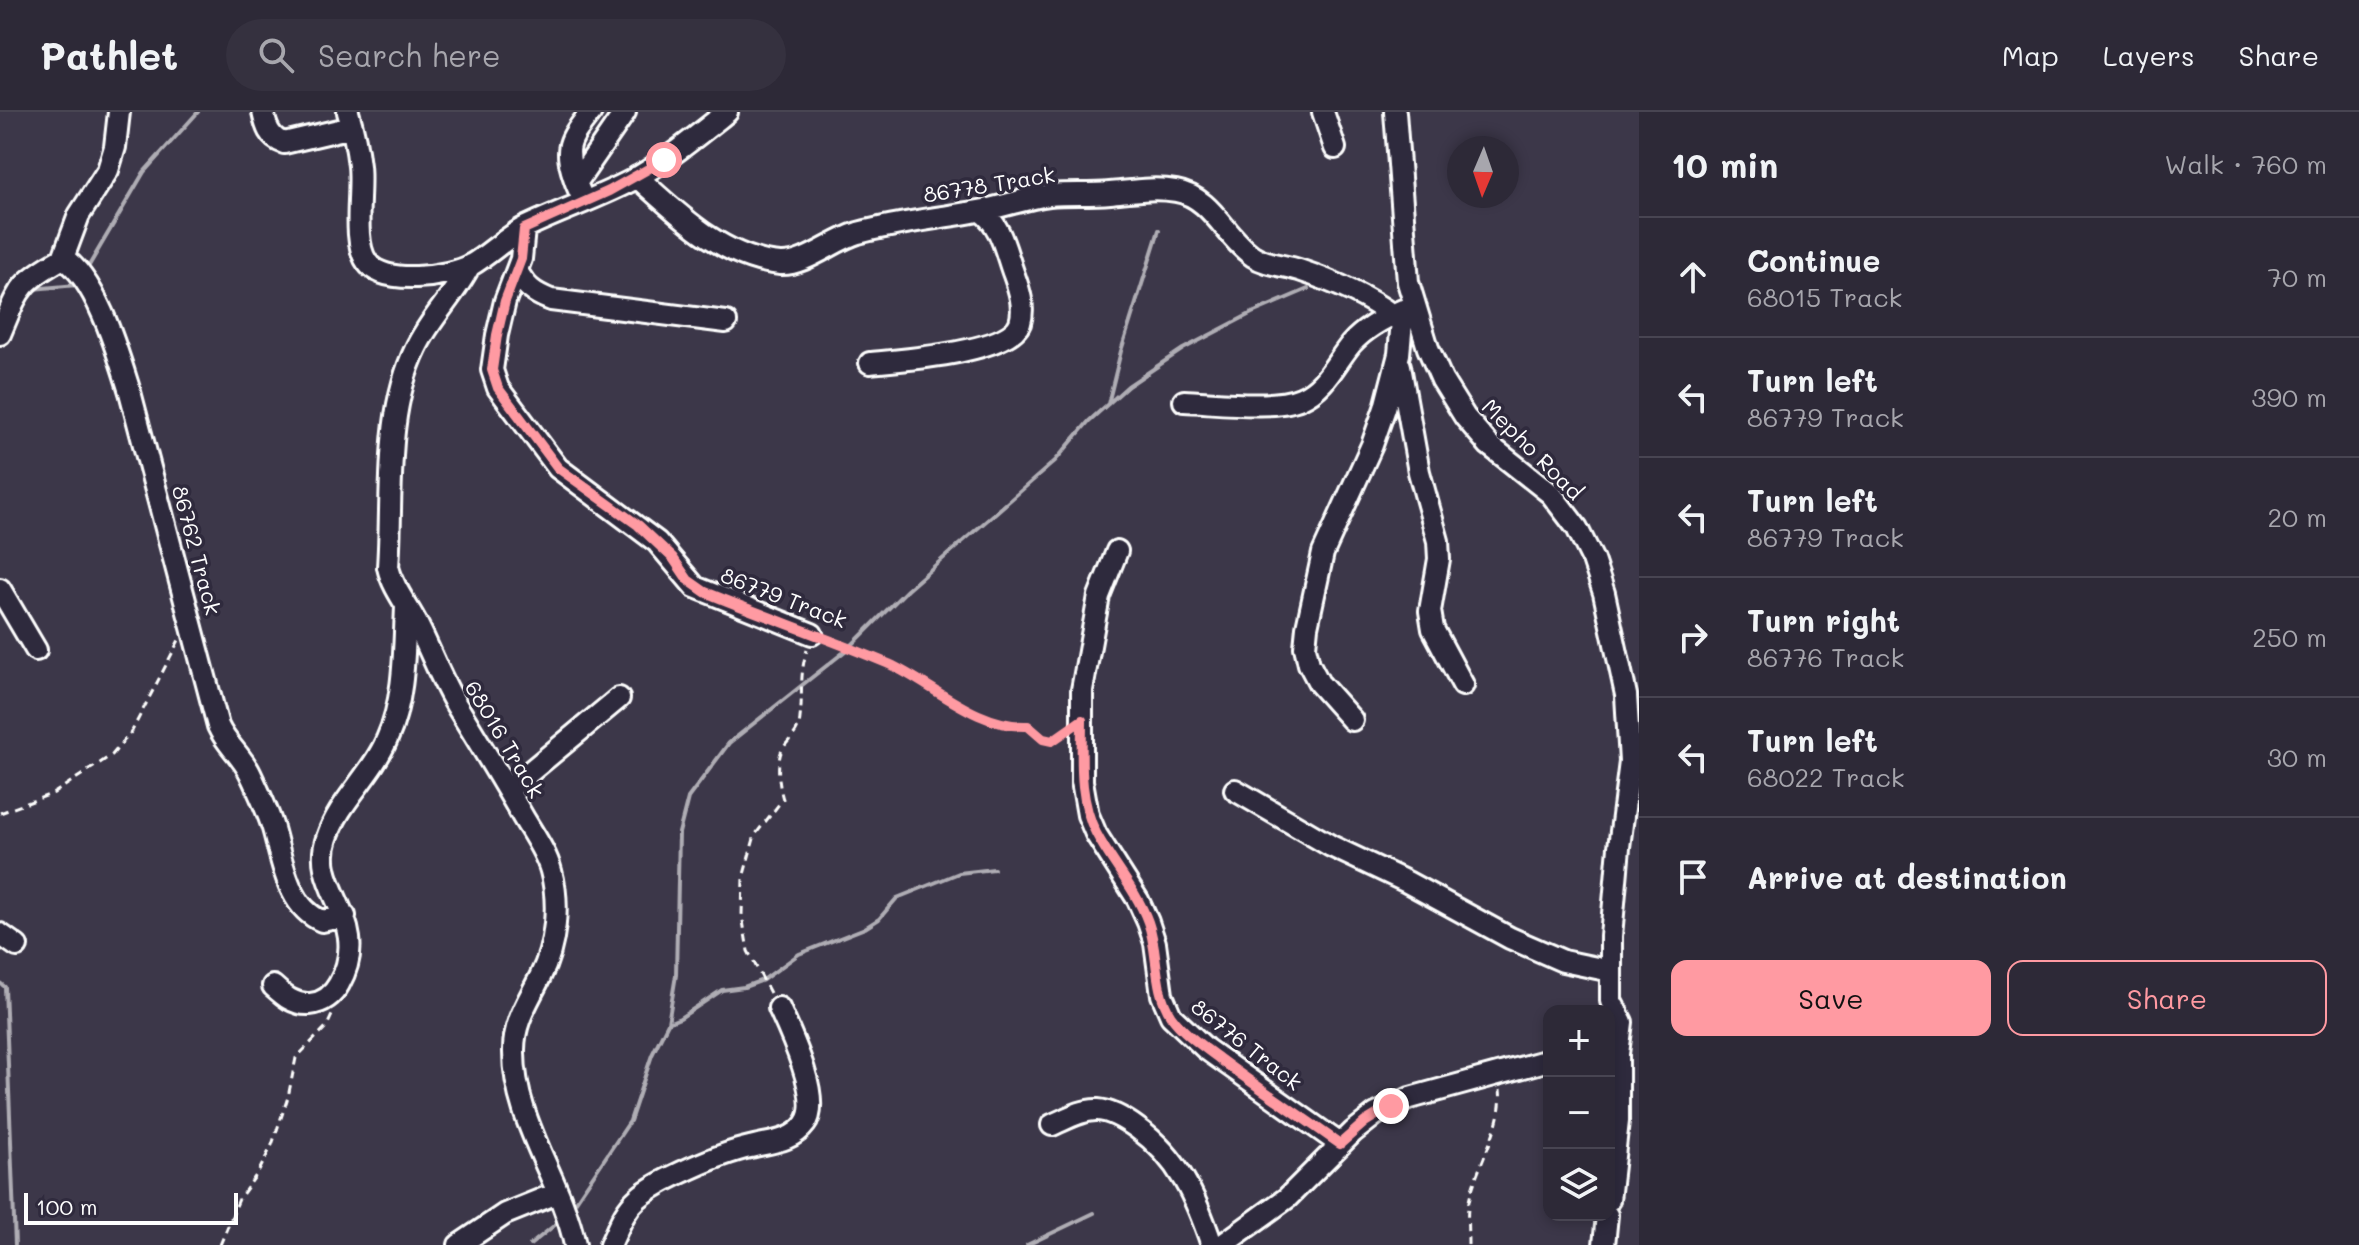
<!DOCTYPE html>
<html lang="en">
<head>
<meta charset="utf-8">
<style>
	body { margin:0; font-family:Mali,sans-serif; background:#35313f; color:#f1f3f6 }
	.controls { position:absolute; right:24px; bottom:24px; display:grid; overflow:hidden; border-radius:16px; box-shadow:0 4px 12px #0003 }
	.controls button { width:72px; height:72px; display:grid; place-items:center; padding:0; border:0; border-bottom:2px solid #484552; background:#2d2937; color:#f1f3f6; font:40px sans-serif }
	.compass { position:absolute; left:1447px; top:24px; width:72px; height:72px; border-radius:50%; background:#2d2937; box-shadow:0 4px 12px #0003; rotate:182deg }
	.scale { position:absolute; left:24px; bottom:20px; width:214px; box-sizing:border-box; padding-left:8px; border:4px solid #fff; border-top:0; font-size:22px; line-height:28px; white-space:nowrap; color:#fff; -webkit-text-stroke:6px #2f2a3d; paint-order:stroke }
	.stop { position:absolute; width:24px; height:24px; margin:-18px; border:6px solid #ff9aa2; border-radius:50%; background:#fff }
	.stop.end { background:#ff9aa2; border-color:#fff; box-shadow:0 2px 8px #0008 }
	.list { margin:0; padding:0; list-style:none }
	h2 { display:flex; justify-content:space-between; align-items:center; height:104px; margin:0; padding:0 32px; font-size:34px }
	h2 small { font-size:26px; font-weight:400; color:#a7a6ad }
	.list li { display:grid; grid-template-columns:52px 1fr auto; gap:24px; align-items:center; box-sizing:border-box; height:120px; padding:0 32px; border-top:2px solid #484552 }
	.list b { display:block; font-size:30px; white-space:nowrap }
	.list p { margin:0; font-size:26px; white-space:nowrap; color:#a7a6ad }
	.list em { font-size:26px; font-style:normal; color:#a7a6ad }
	.actions { display:flex; gap:16px; padding:24px 32px }
	.actions a { flex:1; padding:18px 0; border:2px solid #ff9aa2; border-radius:16px; text-align:center; font-size:28px; color:#ff9aa2 }
	.actions .main { background:#ff9aa2; color:#111 }
	.icon { flex:none; width:44px; height:44px; fill:none; stroke:currentColor; stroke-width:2; stroke-linecap:round; stroke-linejoin:round }
	.map { position:relative; flex:none; width:1639px; height:1133px; overflow:hidden }
	header { display:flex; align-items:center; gap:48px; box-sizing:border-box; height:112px; padding:0 40px; background:#2d2937; border-bottom:2px solid #484552 }
	header strong { font-size:38px }
	nav { display:flex; gap:44px; margin-inline-start:auto; font-size:28px }
	.search { width:560px; height:72px; background:#35313f; display:flex; align-items:center; gap:20px; box-sizing:border-box; padding:0 28px; border-radius:44px; color:#a7a6ad; font-size:30px }
	main { display:flex }
	aside { flex:1; background:#2d2937 }
	.map>svg:first-child { display:block }
</style>
</head>
<body>
<header>
<strong>Pathlet</strong>
<div class="search"><svg class="icon" aria-label="search" viewBox="0 0 24 24"><circle cx="10" cy="10" r="6"/><path d="M15 15l6 6"/></svg>Search here</div>
<nav><a>Map</a><a>Layers</a><a>Share</a></nav>
</header>
<main>
<div class="map">
<svg width="1639" height="1133" viewBox="0 0 1639 1133">
	<rect width="100%" height="100%" fill="#3c3749"/>
	<filter id="ink" filterUnits="userSpaceOnUse"><feTurbulence type="fractalNoise" baseFrequency=".0125" numOctaves="2"/><feDisplacementMap in="SourceGraphic" scale="16" xChannelSelector="R" yChannelSelector="G"/><feConvolveMatrix kernelMatrix="1 2 1 2 8 2 1 2 1" color-interpolation-filters="sRGB"/></filter>
	<g filter="url(#ink)">
		<g fill="none" stroke-linecap="round" stroke-linejoin="round">
			<!-- stream -->
			<path stroke="#afadb4" stroke-width="4" d="M87 157 144 60 198 0
				M32 177 77 173
				M1108 292 1121 239 1159 118
				M0 871 5 875 15 1133
				M668 911 680 906 722 878 744 875 763 868 799 842 865 816 879 807 897 786 959 761 994 757
				M572 1095 630 1009 652 943 668 911 676 863 679 721 688 686 729 631 849 536 907 478 1055 349 1089 309 1128 274 1183 237 1252 201 1308 177
				M530 1133 561 1108
				M1027 1133 1094 1101"/>
			<defs>
				<path id="minor" d="M263 0C266 14 269 26 284 31L352 15
					M348 0C353 17 357 36 359 54 362 80 352 129 367 150 383 174 448 165 471 153 490 142 506 125 526 115 563 97 602 85 638 65 670 46 698 23 727 0
					M1323 0 1335 36
					M1395 0 1408 170 1428 236 1442 268 1465 305 1489 333 1551 382 1577 416 1593 448 1604 481 1626 583 1630 650 1619 735 1611 824V889L1622 910 1618 942V1009L1609 1088
					M637 65C677 101 723 147 780 152 804 154 834 128 858 121 900 110 942 106 984 98 1005 94 1027 86 1049 83 1069 81 1089 83 1110 81 1132 79 1154 75 1176 79 1212 85 1225 125 1253 144 1267 153 1284 153 1299 158 1332 169 1364 182 1392 203
					M576 71C563 35 568 29 591 0
					M584 90 576 71 625 0
					M524 117 521 147 505 189 497 223 492 258 498 276 558 356 657 430 695 475 812 522
					M63 146 79 103 108 58 115 35 119 0
					M470 153C455 183 430 206 416 236 384 302 393 384 388 455 393 477 409 495 418 514 432 542 442 570 458 596 480 632 502 668 523 705 533 722 546 740 551 759 560 792 556 834 540 865 528 890 514 909 514 938 513 1009 561 1066 575 1133
					M517 159C526 175 533 181 551 188L726 210
					M0 222C19 177 18 171 63 146 97 167 118 242 130 280L218 614C226 632 241 643 250 661 258 678 266 695 272 713 282 745 286 794 322 809L345 804
					M870 251C900 248 1008 241 1020 211 1025 195 1019 177 1014 163 1005 139 1002 114 981 99
					M1400 254 1419 360 1438 429 1439 447 1430 499 1433 517 1463 573
					M1184 289C1215 290 1274 298 1301 286 1326 275 1335 251 1351 232 1365 216 1384 206 1403 198
					M1117 439 1099 484 1082 578V669L1088 703 1096 722 1138 788 1148 810 1155 831 1162 883 1171 904 1206 937 1340 1032
					M0 477 36 538
					M1352 608 1319 571 1309 552 1305 535 1307 515 1323 441 1372 333 1385 296 1399 242 1403 198
					M508 678 619 586
					M1235 678 1331 734 1407 770 1510 826 1563 849 1611 859
					M0 822 17 834
					M273 874C284 884 294 893 310 892 323 891 333 883 339 872 374 809 309 777 327 726 339 689 372 663 387 627 405 587 404 538 406 495
					M1052 1013C1066 1007 1083 997 1098 998 1112 999 1126 1008 1137 1016 1179 1046 1196 1086 1212 1133
					M459 1133 505 1102 557 1081
					M610 1133C618 1117 623 1099 638 1086 658 1068 722 1041 750 1035 769 1030 792 1030 805 1012 823 989 790 920 779 896
					M1222 1133 1287 1086 1353 1020 1376 1002 1410 986 1549 948
					M1604 1133 1607 1103"/>
			</defs>
			<!-- minor casing -->
			<use href="#minor" stroke="#fff" stroke-width="26"/>
			<!-- path -->
			<path stroke="#fff" stroke-width="3" stroke-dasharray="8 6" stroke-linecap="butt" d="M826 527C847 535 870 543 891 553 934 573 978 616 1028 614L1043 627 1052 629 1066 620
				M0 701 54 681 112 643 132 619 179 528
				M770 881 748 839 742 803 743 766 755 723 783 687C779 675 776 650 782 638 789 626 799 622 800 606 803 583 799 562 807 538
				M220 1133 239 1087 259 1059 272 1033 288 985 296 946 327 914 332 903
				M1468 1133C1468 1121 1467 1107 1468 1095 1473 1059 1505 1013 1500 978"/>
			<!-- minor -->
			<use href="#minor" stroke="#2f2a3d" stroke-width="20"/>
		</g>
	</g>
	<g fill="none" stroke-linecap="round" stroke-linejoin="round" filter="url(#ink)">
		<!-- route -->
		<path stroke="#ff9aa2" stroke-width="10" d="M664 48 609 79 524 117 521 147 505 189 497 223 492 258 498 276 558 356 638 413 673 446 688 468 705 480C766 505 828 526 889 552 933 572 977 616 1028 614L1043 627 1052 629 1082 608C1082 646 1078 686 1096 721 1112 752 1136 777 1148 810 1159 840 1153 877 1171 904 1184 922 1204 935 1221 948 1260 977 1301 1004 1340 1032L1365 1010 1391 994"/>
	</g>
	<g text-anchor="middle" dominant-baseline="central" stroke-width="7" stroke-linejoin="round" paint-order="stroke">
		<!-- street labels -->
		<g font-size="22" fill="#fff" stroke="#2f2a3d">
			<text transform="translate(989 72) rotate(-9)">86778 Track</text>
			<text transform="translate(1533 337) rotate(45)">Mepho Road</text>
			<text transform="translate(197 438) rotate(75)">86762 Track</text>
			<text transform="translate(784 485) rotate(21)">86779 Track</text>
			<text transform="translate(505 627) rotate(59)">68016 Track</text>
			<text transform="translate(1247 932) rotate(38)">86776 Track</text>
		</g>
	</g>
</svg>
<div class="controls">
<button>+</button>
<button>−</button>
<button><svg class="icon" aria-label="layers" viewBox="0 0 24 24"><path d="M12 4l9 5-9 5-9-5zM3 14l9 5 9-5"/></svg></button>
</div>
<svg class="compass" viewBox="-18 -18 36 36"><path d="M0-13l5 13h-10z" fill="#e53935"/><path d="M0 13l5-13h-10z" fill="#a7a6ad"/></svg>
<div class="scale">100 m</div>
<div class="stop" style="left:664px;top:48px"></div>
<div class="stop end" style="left:1391px;top:994px"></div>
</div>
<aside>
<h2>10 min<small>Walk · 760 m</small></h2>
<ul class="list">
<li><svg class="icon" aria-label="ahead" viewBox="0 0 24 24"><path d="M12 20V5M6 11l6-6 6 6"/></svg><div><b>Continue</b><p>68015 Track</p></div><em>70 m</em></li>
<li><svg class="icon" aria-label="left" viewBox="0 0 24 24"><path d="M17 20v-9H6M10 6l-5 5 5 5"/></svg><div><b>Turn left</b><p>86779 Track</p></div><em>390 m</em></li>
<li><svg class="icon" aria-label="left" viewBox="0 0 24 24"><path d="M17 20v-9H6M10 6l-5 5 5 5"/></svg><div><b>Turn left</b><p>86779 Track</p></div><em>20 m</em></li>
<li><svg class="icon" aria-label="right" viewBox="0 0 24 24"><path d="M7 20v-9h11M14 6l5 5-5 5"/></svg><div><b>Turn right</b><p>86776 Track</p></div><em>250 m</em></li>
<li><svg class="icon" aria-label="left" viewBox="0 0 24 24"><path d="M17 20v-9H6M10 6l-5 5 5 5"/></svg><div><b>Turn left</b><p>68022 Track</p></div><em>30 m</em></li>
<li><svg class="icon" aria-label="arrive" viewBox="0 0 24 24"><path d="M6 21V4h12l-3 4 3 4H6"/></svg><div><b>Arrive at destination</b></div></li>
</ul>
<div class="actions"><a class="main">Save</a><a>Share</a></div>
</aside>
</main>
</body>
</html>
